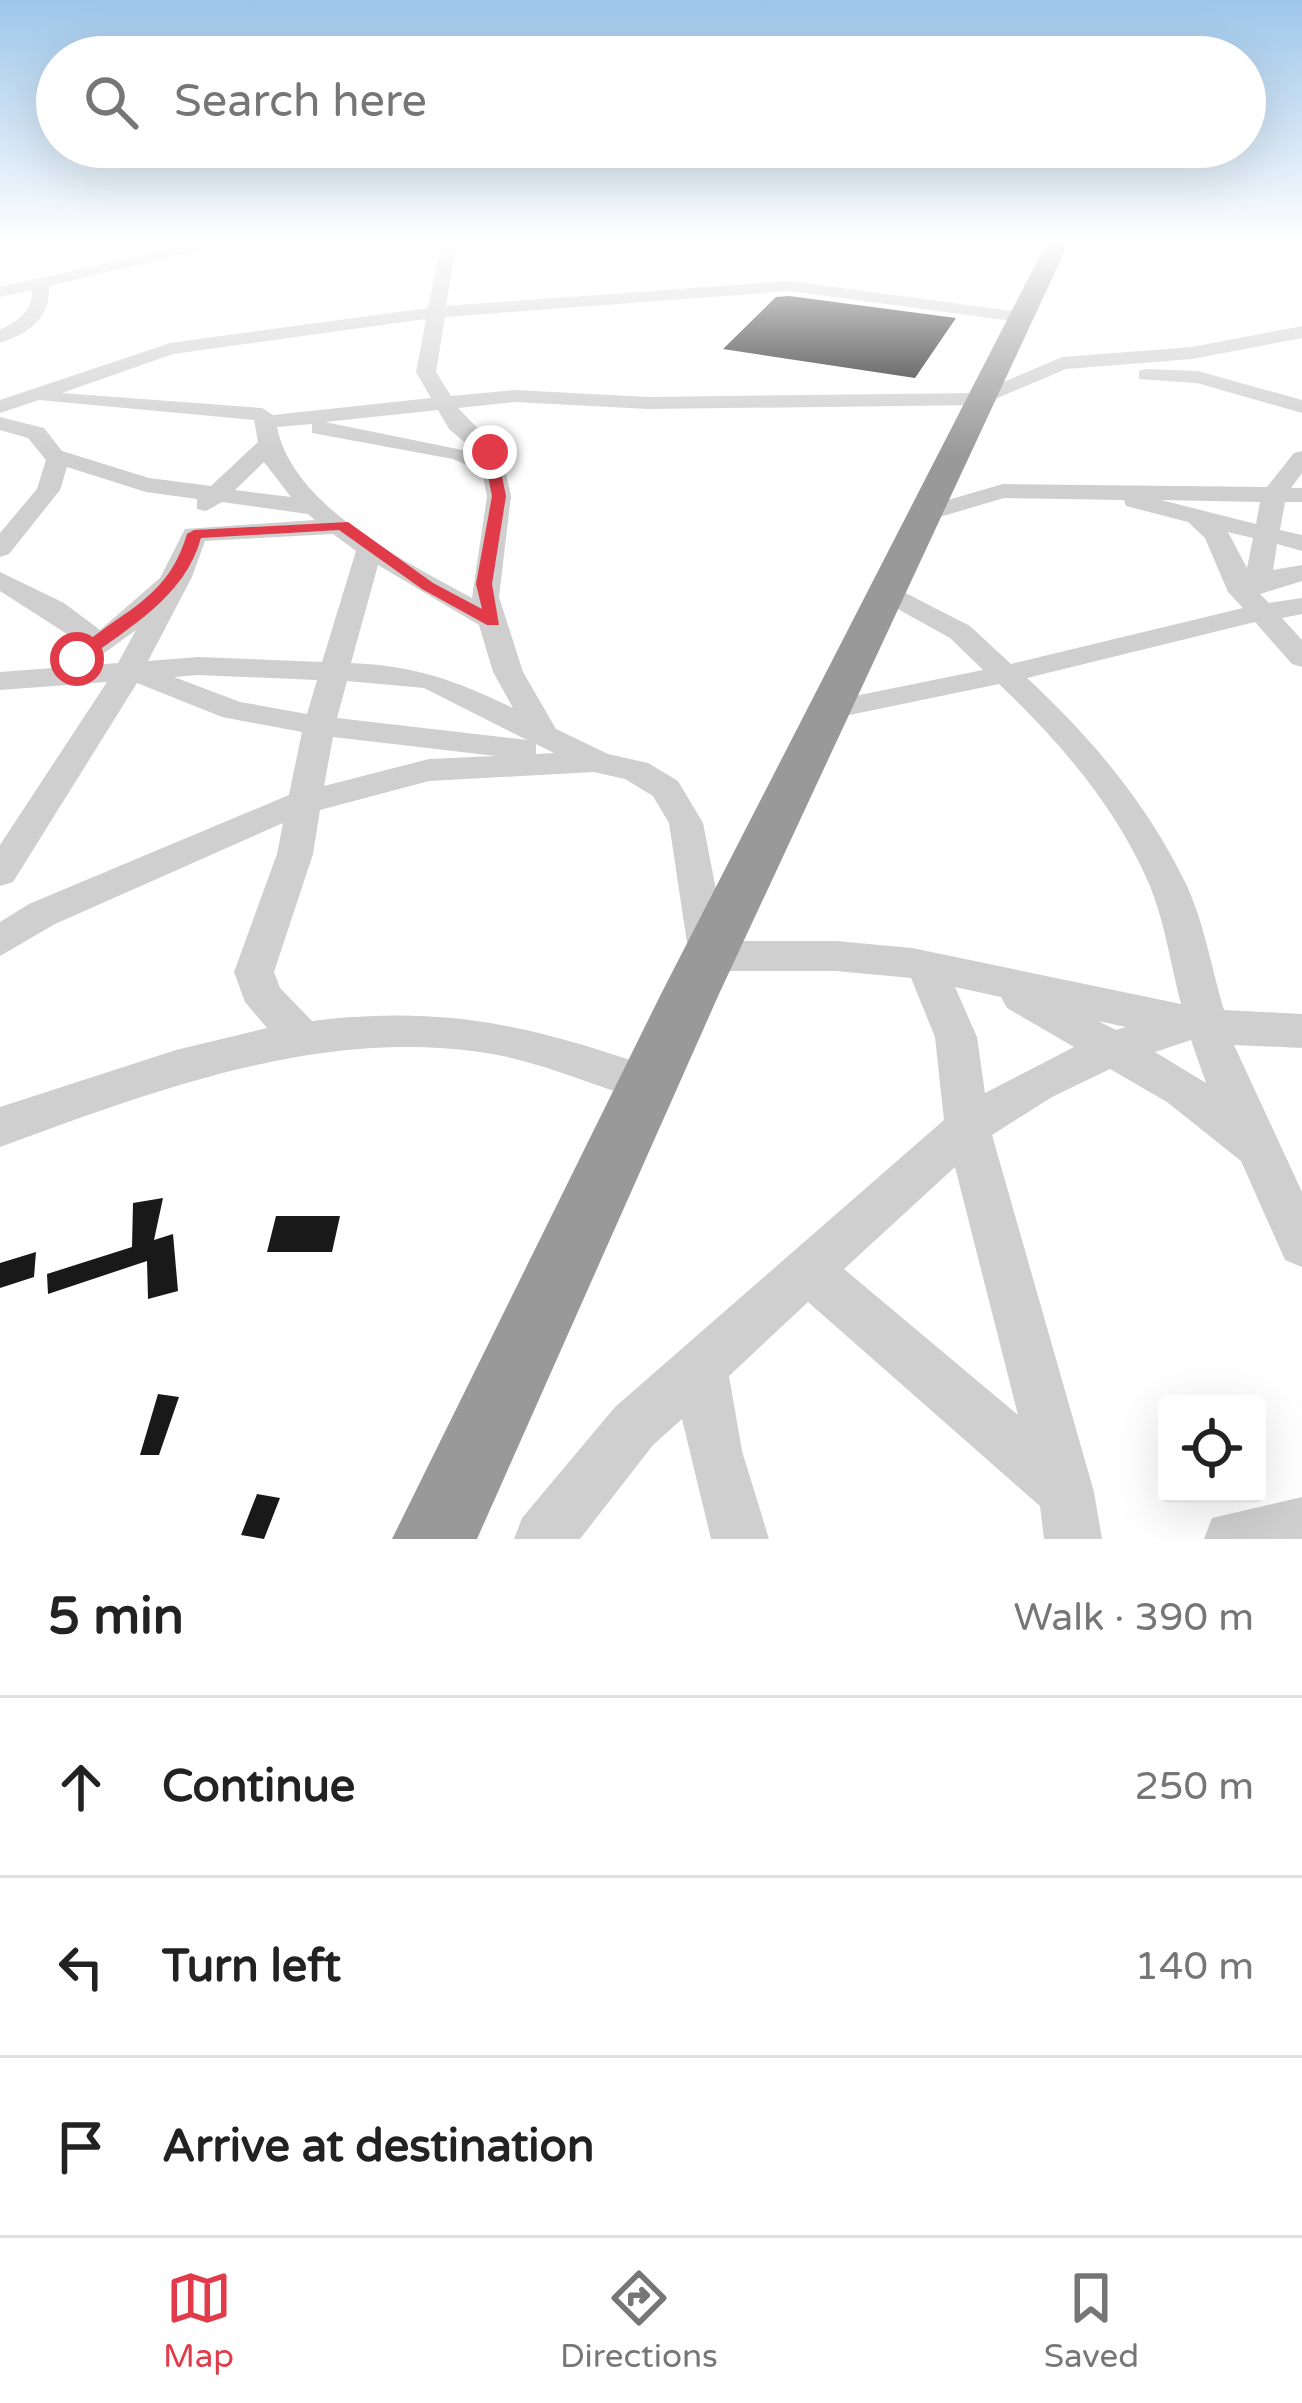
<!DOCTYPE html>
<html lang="en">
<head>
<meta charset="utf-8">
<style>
	body { margin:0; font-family:"Varela Round",sans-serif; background:#f6f6f6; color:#222 }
	.controls { position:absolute; right:36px; bottom:36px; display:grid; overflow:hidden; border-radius:12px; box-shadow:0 12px 48px #0002 }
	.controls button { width:108px; height:108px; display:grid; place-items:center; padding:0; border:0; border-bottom:3px solid #e0e0e0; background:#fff; color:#222; font:60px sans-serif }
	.stop { position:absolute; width:36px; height:36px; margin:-27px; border:9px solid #e13b4a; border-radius:50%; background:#fff }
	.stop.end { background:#e13b4a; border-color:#fff; box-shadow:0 3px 12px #0008 }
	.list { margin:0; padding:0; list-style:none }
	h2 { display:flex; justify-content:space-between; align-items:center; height:156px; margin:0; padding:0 48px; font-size:51px }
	h2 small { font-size:39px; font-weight:400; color:#767676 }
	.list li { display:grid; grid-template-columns:78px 1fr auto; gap:36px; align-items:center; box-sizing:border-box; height:180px; padding:0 48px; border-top:3px solid #e0e0e0 }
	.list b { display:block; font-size:45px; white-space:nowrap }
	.list em { font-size:39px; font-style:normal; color:#767676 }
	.icon { flex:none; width:66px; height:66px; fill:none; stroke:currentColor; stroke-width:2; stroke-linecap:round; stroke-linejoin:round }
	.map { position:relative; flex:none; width:1302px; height:1539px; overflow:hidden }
	.search { position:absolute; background:#fff; box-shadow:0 12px 48px #0002; left:36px; right:36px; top:36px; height:132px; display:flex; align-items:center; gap:30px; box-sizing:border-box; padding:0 42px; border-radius:66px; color:#767676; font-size:45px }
	.sheet { height:696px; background:#fff }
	nav { display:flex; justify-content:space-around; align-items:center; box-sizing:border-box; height:168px; border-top:3px solid #e0e0e0; background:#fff; font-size:33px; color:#767676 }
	nav a { display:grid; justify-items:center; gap:6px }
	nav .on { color:#e13b4a }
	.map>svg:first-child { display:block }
</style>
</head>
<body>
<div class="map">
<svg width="1302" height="1539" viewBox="0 0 1302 1539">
	<rect width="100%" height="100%" fill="#fff"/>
	<!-- building -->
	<path fill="#191919" d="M789 296 956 318 915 378 723 349 776 297Z
		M163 1198 154 1240 173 1234 178 1291 148 1299 147 1261 48 1294 47 1274 132 1247 133 1203Z
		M276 1216H340L332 1252H267Z
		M36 1252 34 1277 0 1288V1263Z
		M158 1394 179 1397 159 1455H140Z
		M257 1494 280 1498 264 1539 241 1535Z"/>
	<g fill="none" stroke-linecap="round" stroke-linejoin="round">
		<!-- minor -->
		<path fill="#cfcfcf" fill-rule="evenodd" d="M213 240H243L49 286C51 318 28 334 0 343V330C19 320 32 313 32 290L0 297V287Z
			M450 240H466L454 258 446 306 789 281 1020 312 1029 317 1020 322 789 291 445 317 436 372 451 396 515 390 648 397 978 393 1062 357 1192 347 1302 326V338L1192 359 1066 369 981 405 648 409 515 402 458 408 501 452 511 496 499 597 523 672 556 729 608 754 648 763 678 781 703 823 726 941H836L912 948 1181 1004C1171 966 1165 923 1150 886 1117 808 1060 742 999 684L830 719 814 710 830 701 983 670 950 638 878 598 874 592 878 586 888 584 970 626 1011 664 1243 608 1228 592 1205 538 1188 522 1126 506 1124 500 1004 498 926 521 917 519 914 514 917 509 1003 484 1267 487 1294 453 1302 451V473L1291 488H1302V502H1285L1280 530 1302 535V551L1277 544 1273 570 1302 565V581L1260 594 1269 603 1302 598V614L1282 618 1302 640V667L1292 664 1255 622 1027 678C1091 737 1148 805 1186 884 1204 922 1212 970 1224 1010L1302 1014V1048L1234 1045 1302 1192V1267L1285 1260 1241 1161 1167 1102 1110 1069 1052 1097 992 1135 1094 1492 1102 1539H1044L1040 1506 808 1302 729 1376 742 1451 769 1539H711L682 1419 653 1445 580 1539H514L522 1518 615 1407 944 1120 935 1037 911 978 836 971H709L695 967 689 956 669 823 653 796 625 779 594 772 429 781 320 810 313 854 274 972 280 988 312 1021C447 1004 536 1027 662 1071L669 1084 662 1097 647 1102C592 1085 538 1060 480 1052 314 1029 154 1091 0 1147V1107L176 1050 267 1028 245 1002 234 972 277 854 283 823 55 924 0 956V922L29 904 289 795 302 732 222 717 137 683 13 882 0 886V845L107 682 0 690V672L118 663 136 630 96 659H76L71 653 81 643 0 591V572L64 603 100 630 160 578 185 529 315 520 308 514 222 502 206 511 197 509V499L146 492 67 467 60 490 9 554 0 557V533L37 489 46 460 28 438 0 430V417L44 428 62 451 149 478 211 486 258 442 254 420 39 400 0 413V400L170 343 428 308 438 258ZM426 319 416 372 431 398 273 415 262 408 62 393 173 354ZM438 410 449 429 477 453 325 422ZM312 424V433L453 459 482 472 487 496 472 598C405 561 293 507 277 427ZM264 462 291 497 235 490ZM1161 500 1260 502 1256 524ZM1227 532 1253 538 1247 568 1229 534ZM333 534 356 551 322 662 198 657 148 661 192 577 205 541ZM378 565 479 625 493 672 513 708C454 680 417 666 351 663ZM198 675 317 680 307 714 240 702 174 677ZM347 681 424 688 527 740 337 718ZM333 737 496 756 429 759 324 786ZM536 744 554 753 536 754ZM955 987 1001 997 1007 1008 1074 1047 985 1093 977 1037ZM1098 1021 1126 1027 1116 1030ZM1191 1040 1206 1083 1155 1052ZM955 1167 1018 1415 844 1269Z
			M1146 369 1198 371 1302 400V413L1197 383 1139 379V371Z
			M1302 1497V1539H1204L1212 1518Z"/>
		<!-- highway -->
		<path fill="#999" fill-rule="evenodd" d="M1048 240H1070L719 994 477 1539H392L661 994Z"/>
	</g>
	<!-- sky -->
	<linearGradient id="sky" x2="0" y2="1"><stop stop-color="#9dc6ea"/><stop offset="0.53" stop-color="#fff"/><stop offset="1" stop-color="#fff" stop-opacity="0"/></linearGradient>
	<rect width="1302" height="456" fill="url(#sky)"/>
	<!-- route -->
	<path fill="#e13b4a" d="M490 448 497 452 506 496 492 584 499 625H487L422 589 339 530 201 538C184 598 130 626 83 662L68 659C115 611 166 605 187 534L194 530 348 522 433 583 482 609 476 584 492 496 483 452Z"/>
</svg>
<div class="controls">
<button><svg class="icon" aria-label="locate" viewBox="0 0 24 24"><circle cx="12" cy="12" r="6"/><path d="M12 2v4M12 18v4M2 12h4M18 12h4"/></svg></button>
</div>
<div class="stop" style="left:77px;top:659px"></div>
<div class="stop end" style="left:490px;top:452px"></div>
<div class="search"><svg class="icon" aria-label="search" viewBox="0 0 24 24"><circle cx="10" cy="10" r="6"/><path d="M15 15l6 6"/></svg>Search here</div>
</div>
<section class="sheet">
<h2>5 min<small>Walk · 390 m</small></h2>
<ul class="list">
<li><svg class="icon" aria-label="ahead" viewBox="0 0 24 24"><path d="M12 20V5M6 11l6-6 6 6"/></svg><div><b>Continue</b></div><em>250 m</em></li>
<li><svg class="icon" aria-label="left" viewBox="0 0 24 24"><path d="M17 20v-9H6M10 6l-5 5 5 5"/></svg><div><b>Turn left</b></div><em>140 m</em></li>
<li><svg class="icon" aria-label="arrive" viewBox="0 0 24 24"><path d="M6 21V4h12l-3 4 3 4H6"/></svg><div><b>Arrive at destination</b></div></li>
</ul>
</section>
<nav>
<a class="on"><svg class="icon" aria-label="map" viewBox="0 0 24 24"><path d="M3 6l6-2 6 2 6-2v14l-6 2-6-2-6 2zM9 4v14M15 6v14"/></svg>Map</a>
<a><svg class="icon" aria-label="directions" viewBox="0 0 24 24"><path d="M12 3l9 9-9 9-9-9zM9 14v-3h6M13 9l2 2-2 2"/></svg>Directions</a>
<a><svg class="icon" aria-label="saved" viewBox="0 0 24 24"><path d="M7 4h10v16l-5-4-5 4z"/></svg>Saved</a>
</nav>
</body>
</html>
